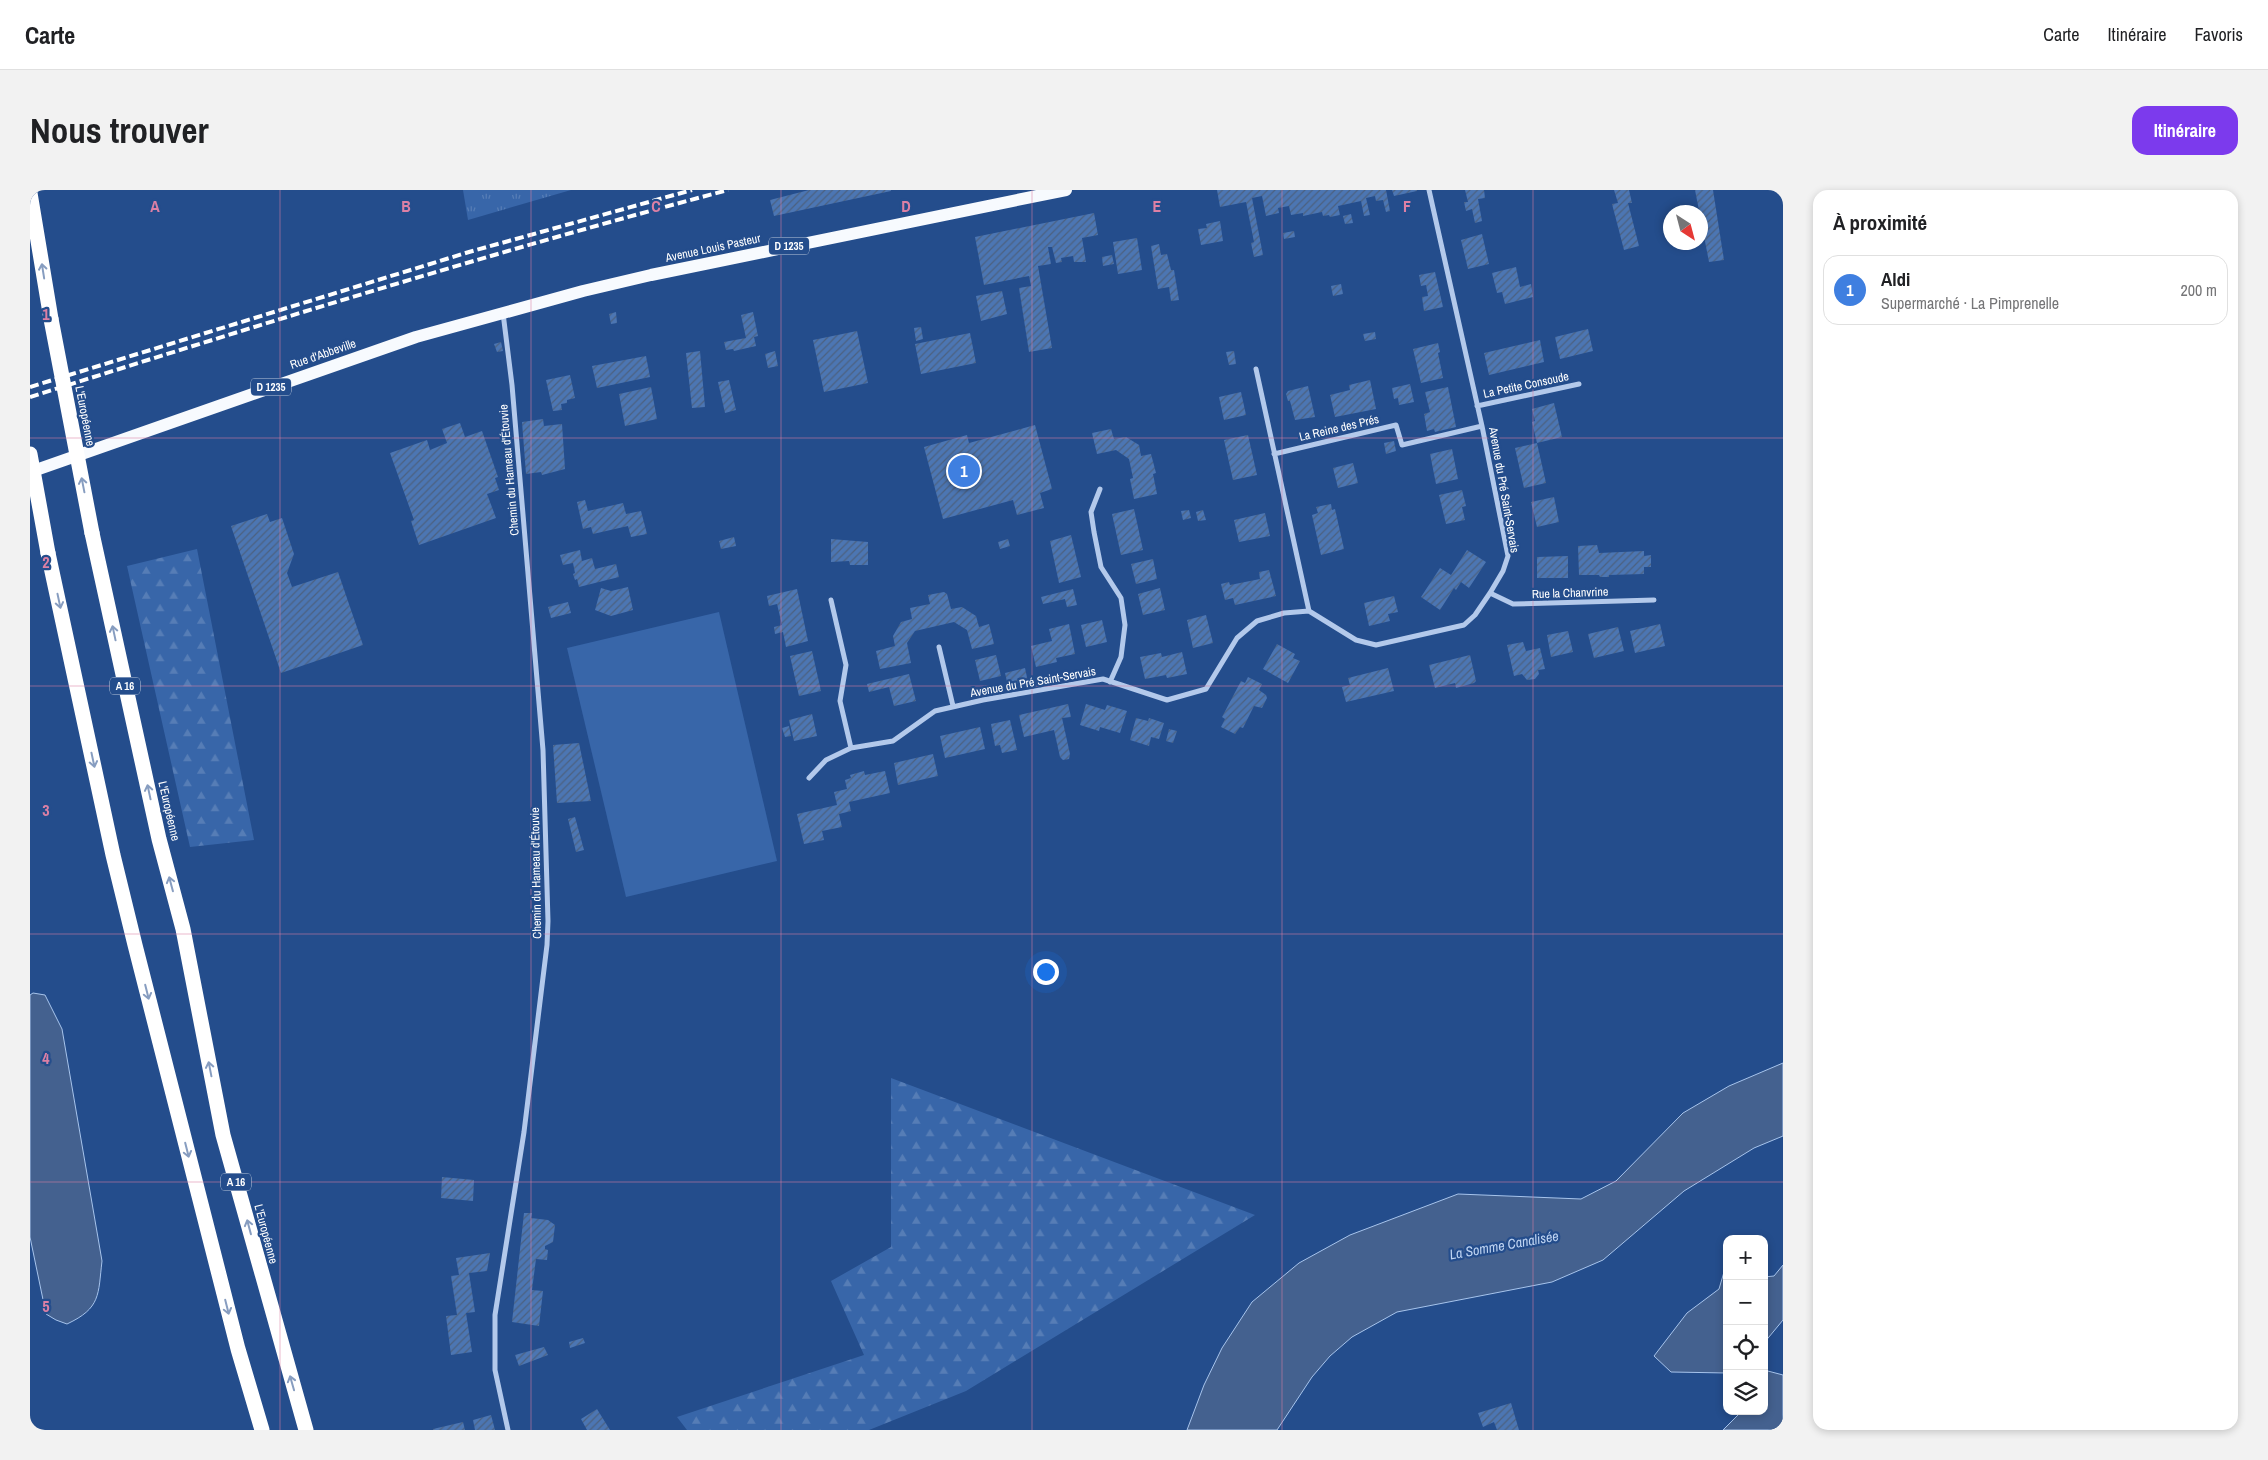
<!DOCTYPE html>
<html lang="fr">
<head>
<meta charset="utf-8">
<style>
	body { margin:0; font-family:"Archivo Narrow",sans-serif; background:#f2f2f2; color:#202124 }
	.controls { position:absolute; right:15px; bottom:15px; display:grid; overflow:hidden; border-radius:10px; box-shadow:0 2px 8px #0003 }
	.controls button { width:45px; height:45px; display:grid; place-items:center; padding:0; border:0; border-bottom:1px solid #e0e0e0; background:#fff; color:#202124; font:25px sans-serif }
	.compass { position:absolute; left:1633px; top:15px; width:45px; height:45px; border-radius:50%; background:#fff; box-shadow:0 2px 8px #0003; rotate:144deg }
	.you { position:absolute; left:1015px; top:781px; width:18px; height:18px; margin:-12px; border:4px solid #fff; border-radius:50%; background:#1a73e8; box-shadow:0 0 0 8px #1a73e833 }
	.badge { display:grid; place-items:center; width:32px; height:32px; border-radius:50%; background:#7c3aed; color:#fff; font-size:16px; font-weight:700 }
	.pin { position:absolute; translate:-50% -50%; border:2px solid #fff; box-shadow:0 1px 5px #0006 }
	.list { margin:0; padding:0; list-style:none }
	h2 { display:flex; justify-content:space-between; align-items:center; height:65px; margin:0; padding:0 20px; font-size:21px }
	h2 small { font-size:16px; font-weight:400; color:#757577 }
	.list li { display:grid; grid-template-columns:32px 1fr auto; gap:15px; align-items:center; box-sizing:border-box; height:70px; margin:0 10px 10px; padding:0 10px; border:1px solid #e0e0e0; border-radius:15px }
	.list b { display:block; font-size:19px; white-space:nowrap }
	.list p { margin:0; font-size:16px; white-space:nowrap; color:#757577 }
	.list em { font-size:16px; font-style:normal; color:#757577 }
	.icon { flex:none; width:28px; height:28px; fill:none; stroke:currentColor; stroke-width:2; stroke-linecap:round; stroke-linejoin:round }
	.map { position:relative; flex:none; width:1753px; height:1240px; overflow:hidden; border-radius:15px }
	header { display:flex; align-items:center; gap:30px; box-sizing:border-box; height:70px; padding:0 25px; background:#fff; border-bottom:1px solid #e0e0e0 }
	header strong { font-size:24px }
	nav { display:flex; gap:28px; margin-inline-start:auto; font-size:18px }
	.intro { display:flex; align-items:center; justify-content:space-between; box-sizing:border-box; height:120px; padding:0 30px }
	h1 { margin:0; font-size:35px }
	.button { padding:12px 22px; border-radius:15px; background:#7c3aed; color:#fff; font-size:18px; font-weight:700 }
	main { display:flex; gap:30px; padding:0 30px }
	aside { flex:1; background:#fff; border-radius:15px; box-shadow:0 2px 8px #0003 }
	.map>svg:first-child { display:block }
</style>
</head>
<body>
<header>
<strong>Carte</strong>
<nav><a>Carte</a><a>Itinéraire</a><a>Favoris</a></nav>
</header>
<div class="intro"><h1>Nous trouver</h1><a class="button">Itinéraire</a></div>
<main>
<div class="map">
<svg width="1753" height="1240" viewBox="0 0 1753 1240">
	<defs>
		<pattern id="grass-tufts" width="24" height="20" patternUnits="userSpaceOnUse" patternTransform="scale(1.25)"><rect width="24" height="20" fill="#3866a9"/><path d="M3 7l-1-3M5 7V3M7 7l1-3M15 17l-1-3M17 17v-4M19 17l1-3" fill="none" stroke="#567db6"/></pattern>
		<pattern id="forest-firs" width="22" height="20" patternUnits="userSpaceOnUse" patternTransform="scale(1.25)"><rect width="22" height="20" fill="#3866a9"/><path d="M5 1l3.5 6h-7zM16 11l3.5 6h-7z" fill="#567db6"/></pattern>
		<pattern id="building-hatch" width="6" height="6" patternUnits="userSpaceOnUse" patternTransform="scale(1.25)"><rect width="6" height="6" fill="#4c76b3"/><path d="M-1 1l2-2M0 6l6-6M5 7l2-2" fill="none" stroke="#4c6180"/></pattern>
	</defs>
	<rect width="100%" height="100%" fill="#244d8c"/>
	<!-- grass -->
	<path fill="url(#grass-tufts)" d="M433 0H541L438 30Z"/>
	<!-- forest -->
	<path fill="url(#forest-firs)" d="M167 359 224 650 160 657 97 376Z
		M861 888 1225 1025 936 1201 839 1240H657L647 1227 834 1165 801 1091 861 1057Z"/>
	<!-- park -->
	<path fill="#3866a9" d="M689 422 747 671 596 707 537 458Z"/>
	<!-- water -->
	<path fill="#44618f" stroke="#a7c4ec" d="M3 803 15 805 32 839 72 1071C68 1105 71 1118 37 1134L26 1130 16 1124 0 1047V805Z
		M1753 873V946L1724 958 1654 1001 1573 1070 1522 1092 1367 1122 1322 1147 1300 1166 1282 1187 1247 1240H1157L1174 1195 1192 1158 1222 1112 1269 1073 1320 1045 1428 1004 1551 1009 1586 991 1653 923 1699 896Z
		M1753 1075V1130L1734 1153V1087L1744 1086Z
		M1694 1082 1697 1083V1183L1641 1182 1624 1166 1657 1123 1689 1099Z
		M1734 1180 1753 1185V1240H1693L1712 1221H1734Z"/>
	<!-- building -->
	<path fill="url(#building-hatch)" d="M779 0H861V1L744 26 740 10Z
		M1187 0H1356L1360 21 1356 22 1353 10 1346 11 1345 6 1336 8 1340 25 1334 26 1331 11 1308 16 1310 25 1300 27 1299 25 1293 26 1292 22 1273 26V23L1261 25 1259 16 1248 18 1249 23 1236 26 1232 6 1222 8 1233 65 1224 67 1221 53 1224 52 1216 12 1190 17Z
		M1362 0H1387V1L1364 6Z
		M1435 0H1454L1455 8 1448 9 1452 31 1445 33 1442 19 1436 21 1434 12H1438Z
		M1584 0H1599L1602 13H1598L1609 56 1594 60 1582 14 1588 13Z
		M1665 0H1683L1694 70 1679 72Z
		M1064 23 1068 45 1052 48 1056 72H1044L1043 66 1031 68 1032 72 1026 73 1022 57H1018L1021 74 1008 76 1022 158 999 162 989 98 1001 96 999 86 954 95 945 47Z
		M1321 24 1323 33 1315 34 1313 26Z
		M1190 31 1193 51 1171 55 1168 39 1177 38 1176 34Z
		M1264 41 1265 47 1254 49 1253 43Z
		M1452 44 1459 74 1438 79 1431 50Z
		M1107 48 1112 80 1088 84 1083 52Z
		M1129 54 1131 65 1137 64 1141 80H1144L1149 110 1141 111 1139 97 1128 99 1121 56Z
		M1082 65 1084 74 1073 76 1072 67Z
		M1486 77 1490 97 1501 94 1503 107 1475 114 1472 102 1467 103 1462 83Z
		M1405 82 1413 117 1394 121 1392 107 1398 106 1396 95 1391 96 1389 85Z
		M1311 94 1313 104 1303 106 1301 96Z
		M972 101 977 124 951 131 946 106Z
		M586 122 587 133 581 134 579 124Z
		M723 122 728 146 724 147 726 156 704 161 703 159 696 160 694 152 716 148 711 125Z
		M891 137 893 149 886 151 884 138Z
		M1558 139 1563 161 1530 169 1525 147Z
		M827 141 838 193 794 202 783 150Z
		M1345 142 1346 149 1335 151 1333 144Z
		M940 143 946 173 891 184 885 154Z
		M1510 150 1514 172 1459 185 1454 163Z
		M471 152 473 161 467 162 464 154Z
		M1408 153 1410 162 1408 163 1413 188 1391 193 1383 159Z
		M670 161 675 217 662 218 656 163Z
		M745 161 748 176 738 178 735 164Z
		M1204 161 1206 174 1199 175 1196 162Z
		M616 166 620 187 567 198 562 176Z
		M540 185 545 208 537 210V213L531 214 532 220 523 221 516 190Z
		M699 190 706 220 695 223 688 192Z
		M1340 190 1346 219 1305 227 1300 205 1320 200 1319 195Z
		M1380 194 1384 212 1369 215 1368 208 1364 209 1362 198Z
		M1278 196 1285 227 1265 230 1260 211H1258L1256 204 1258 201Z
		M621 197 627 229 595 236 589 204Z
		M1418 197 1426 237 1405 242 1404 239 1397 241 1394 224 1400 222 1395 202Z
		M1211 202 1216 225 1194 230 1189 207Z
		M1524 213 1532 247 1507 253 1502 232 1505 231 1502 219Z
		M513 229 514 236 532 234 535 279 512 285 511 282 496 284 492 232Z
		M430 233 435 247 452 241 468 287 465 288 469 300 457 304 466 328 389 355 381 331 384 330 360 263 397 250 400 260 417 253 412 239Z
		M1005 235 1022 299 1010 303 1014 318 987 325 983 310 913 329 894 257 937 245 939 253Z
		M1081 239 1084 249 1096 247 1109 255 1111 266 1121 264 1126 283 1123 284 1127 304 1104 309 1100 289 1103 288 1099 269 1086 260 1067 264 1062 243Z
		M1218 245 1227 285 1203 290 1194 250Z
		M1364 251 1366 261 1356 264 1354 253Z
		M1507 253 1516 293 1494 298 1485 258Z
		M1422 259 1428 289 1406 294 1400 264Z
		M1323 273 1328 293 1308 298 1303 278Z
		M1432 300 1436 316 1432 317 1435 330 1416 334 1409 305Z
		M1524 307 1529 332 1507 337 1501 312Z
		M555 310 558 321 593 313 596 324 611 321 617 344 601 347 598 336 563 344 561 337 553 339 547 312Z
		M1301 314 1302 320 1305 319 1314 359 1291 365 1282 325 1288 323 1286 317Z
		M1104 319 1113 360 1091 365 1082 324Z
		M1159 320 1161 328 1153 330 1151 321Z
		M1173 320 1176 330 1168 331 1166 322Z
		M1235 323 1240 346 1209 352 1204 330Z
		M237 324 240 332 252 328 264 364 257 383 262 397 308 382 333 455 251 483 201 336Z
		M1041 345 1051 387 1029 393 1020 351Z
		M704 347 706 356 691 359 689 351Z
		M801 349 838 352V375H820L819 371 801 372Z
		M978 349 980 356 970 359 968 352Z
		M1567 355 1569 363 1614 361V366L1621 365V377H1614V384L1579 385V387H1570L1569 385H1549L1548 356Z
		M550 360 552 371 562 368 565 379 586 374 589 387 549 397 547 389 545 390 543 384 545 383 543 373 533 375 530 365Z
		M1437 360 1456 372 1439 398 1431 392 1426 400 1424 398 1410 420 1391 407 1410 378 1421 385Z
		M1538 366V388H1507V367Z
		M1123 369 1127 389 1106 394 1101 374Z
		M1239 380 1246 406 1205 415 1203 408 1195 410 1191 394 1199 392 1200 395 1230 389 1229 382Z
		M598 397 603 420 581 426 565 420 571 398 581 401Z
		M1130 398 1135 420 1113 425 1108 404Z
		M767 399 778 451 756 457 753 442 745 444 744 437 752 435 747 414 739 416 737 406Z
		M1043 399 1047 415 1037 417 1035 409 1013 414 1011 407Z
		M914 402 917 404 921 419 932 417 946 426 949 437 959 434 964 454 942 459 937 440 924 432 885 441 877 453 881 473 850 479 846 461 865 456 863 446 871 432 882 429 880 418 900 414 898 405Z
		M1364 406 1368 422 1358 424 1360 431 1339 436 1334 413Z
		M538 412 541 423 521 428 518 417Z
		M1176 425 1183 453 1163 458 1157 430Z
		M1072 430 1077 452 1056 457 1051 435Z
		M1039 434 1045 464 1026 468 1027 472 1006 477 1001 456 1022 451 1019 439Z
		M1630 434 1635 456 1605 463 1600 441Z
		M1588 437 1594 461 1564 468 1558 444Z
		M1538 441 1543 462 1521 467 1517 445Z
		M1493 452 1496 461 1510 458 1515 479 1508 480 1509 484 1505 489 1497 490 1492 484 1484 486 1477 455Z
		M1247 454 1265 464 1263 468 1270 471 1258 493 1233 479Z
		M782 461 791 501 769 506 760 466Z
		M1152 462 1157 484 1137 488 1136 485 1115 489 1110 467 1131 463 1132 467Z
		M966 465 971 486 950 491 945 470Z
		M1440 465 1446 491 1444 493 1426 498 1425 493 1405 498 1399 475Z
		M995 478 998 492 978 496 975 483Z
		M1358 478 1364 501 1316 512 1312 497 1320 495 1318 488Z
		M879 484 886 511 864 516 859 497 839 502 837 494Z
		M1218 487 1232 494 1229 500 1236 505 1237 508 1232 518 1224 516 1213 538 1210 537 1205 544 1191 537 1195 529 1192 527 1211 491 1215 493Z
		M1038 514 1041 527 1032 528 1040 564 1039 569 1033 570 1030 567 1024 540 994 547 989 525Z
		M1056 514 1075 520 1077 515 1097 521 1090 543 1070 537 1069 541 1050 535Z
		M782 524 787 546 764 551 759 530Z
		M1106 528 1118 531 1119 528 1134 533 1129 549 1121 547 1119 556 1100 550Z
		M980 530 987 560 972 563 970 555 965 556 961 534Z
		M759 536 761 546 755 547 752 538Z
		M950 537 955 559 915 568 910 546Z
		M1139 539 1147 541 1143 553 1136 551Z
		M549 553 561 611 527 613 523 555Z
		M903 564 908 586 868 595 864 573Z
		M834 581 835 585 855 581 860 603 819 612 821 621 809 624 812 637 792 641 794 650 774 654 767 624 807 615 804 602 817 599 815 590 821 588 820 585Z
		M545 627 554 660 546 662 538 629Z
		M412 987 444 990 443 1011 411 1008Z
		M494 1023H502L501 1028 518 1030 525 1035 523 1052 515 1056V1059L518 1060 517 1070 506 1069 502 1100 513 1101 509 1136 482 1132Z
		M460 1063 457 1081 439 1083 445 1122 436 1123 442 1162 421 1165 416 1126 427 1125 421 1086 429 1085 426 1068Z
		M553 1148 555 1153 540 1158 539 1152Z
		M514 1157 518 1165 489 1176 485 1165Z
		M1481 1213 1489 1240H1467L1464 1232 1453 1237 1448 1223Z
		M567 1219 580 1240H557L551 1229Z
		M461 1225 465 1240H445L443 1230Z
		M433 1232 435 1240H403V1239Z"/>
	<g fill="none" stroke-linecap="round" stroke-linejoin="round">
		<!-- street -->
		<path stroke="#b3c9eb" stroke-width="5" d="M473 123 482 195 513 560 518 731 517 755 494 942 465 1125V1180L478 1240
			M1226 179 1279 421
			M1447 216 1549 194
			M1244 264 1366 235 1372 255 1452 236
			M1070 299 1061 322 1064 342 1071 377 1091 408 1095 435 1091 467 1080 492
			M1460 403 1483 414 1624 410
			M801 410 816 475 810 511 821 558
			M909 457 923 516
			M779 588 796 570 821 558 863 551 905 521 953 510 1073 489 1137 510 1176 499 1207 448 1227 431 1254 423 1279 421 1326 450 1346 455 1434 435 1445 425 1460 403 1473 381 1478 366 1452 236 1399 0"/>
		<!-- primary -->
		<path stroke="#f7fafe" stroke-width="12" d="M0 282 386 147 553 101 621 85 1036 0"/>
		<!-- highway -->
		<path stroke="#fff" stroke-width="15" d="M0 3 21 129
			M62 343 129 649 153 739 193 945 276 1240
			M18 363 83 665 105 755 208 1159 232 1240"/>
		<!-- rail -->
		<path stroke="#fff" stroke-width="4" stroke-dasharray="9 4" stroke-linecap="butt" d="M0 197 439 62 662 0
			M0 207C232 134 463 62 698 0"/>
		<!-- highway-bridge -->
		<path stroke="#fff" stroke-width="15" d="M21 129 62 343
			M0 264 18 363"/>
	</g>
	<!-- one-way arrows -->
	<defs><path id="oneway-shaft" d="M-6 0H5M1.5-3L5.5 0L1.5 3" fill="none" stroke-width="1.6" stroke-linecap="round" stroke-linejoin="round" transform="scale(1.25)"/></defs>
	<g stroke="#879dc0">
		<use href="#oneway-shaft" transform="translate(13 81) rotate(-99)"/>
		<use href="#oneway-shaft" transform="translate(53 295) rotate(-101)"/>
		<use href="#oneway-shaft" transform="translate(29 411) rotate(78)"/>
		<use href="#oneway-shaft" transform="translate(84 443) rotate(-102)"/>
		<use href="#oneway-shaft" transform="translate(63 570) rotate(78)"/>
		<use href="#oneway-shaft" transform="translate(119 602) rotate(-102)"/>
		<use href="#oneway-shaft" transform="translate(141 694) rotate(-105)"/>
		<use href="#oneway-shaft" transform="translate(117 802) rotate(76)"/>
		<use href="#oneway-shaft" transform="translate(180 879) rotate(-101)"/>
		<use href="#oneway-shaft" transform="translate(157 960) rotate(76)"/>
		<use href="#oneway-shaft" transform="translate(219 1037) rotate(-105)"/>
		<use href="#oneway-shaft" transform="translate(197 1117) rotate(76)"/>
		<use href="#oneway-shaft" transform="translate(262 1193) rotate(-106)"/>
	</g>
	<!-- grid -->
	<path fill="none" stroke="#dd80a5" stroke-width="1" stroke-opacity="0.55" d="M250 0V1240M501 0V1240M751 0V1240M1002 0V1240M1252 0V1240M1503 0V1240M0 248H1753M0 496H1753M0 744H1753M0 992H1753"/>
	<g text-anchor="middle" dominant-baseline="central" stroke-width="4.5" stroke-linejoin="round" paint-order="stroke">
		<!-- shield labels -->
		<g fill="#244d8c" stroke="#bdcadc" stroke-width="1">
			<rect x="739" y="47.5" width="40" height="17" rx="4"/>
			<rect x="221" y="188.5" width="40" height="17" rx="4"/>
			<rect x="80" y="487.5" width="30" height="17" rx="4"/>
			<rect x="191" y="983.5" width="30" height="17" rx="4"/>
		</g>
		<g font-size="11" font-weight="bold" fill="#fff">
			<text x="759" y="56">D 1235</text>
			<text x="241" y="197">D 1235</text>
			<text x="95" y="496">A 16</text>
			<text x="206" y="992">A 16</text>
		</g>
		<!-- street labels -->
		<g font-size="12" fill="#fff" stroke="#244d8c">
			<text transform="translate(683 58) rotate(-12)">Avenue Louis Pasteur</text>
			<text transform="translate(293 164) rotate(-19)">Rue d'Abbeville</text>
			<text transform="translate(1496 195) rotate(-12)">La Petite Consoude</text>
			<text transform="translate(55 226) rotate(79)">L'Européenne</text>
			<text transform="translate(1309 238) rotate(-13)">La Reine des Prés</text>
			<text transform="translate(479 280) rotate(-95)">Chemin du Hameau d'Étouvie</text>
			<text transform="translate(1474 300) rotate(80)">Avenue du Pré Saint-Servais</text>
			<text transform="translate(1540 403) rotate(-2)">Rue la Chanvrine</text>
			<text transform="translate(1003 492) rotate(-10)">Avenue du Pré Saint-Servais</text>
			<text transform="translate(139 621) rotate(77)">L'Européenne</text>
			<text transform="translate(506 683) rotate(-91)">Chemin du Hameau d'Étouvie</text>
			<text transform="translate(236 1044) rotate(75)">L'Européenne</text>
		</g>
		<!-- water labels -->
		<g font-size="14" font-style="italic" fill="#bfd4f2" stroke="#244d8c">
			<text transform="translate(1474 1055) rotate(-10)">La Somme Canalisée</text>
		</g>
	</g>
	<g font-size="16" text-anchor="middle" font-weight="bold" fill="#dd80a5" stroke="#244d8c" stroke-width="4.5" stroke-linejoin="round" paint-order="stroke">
		<text x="125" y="22">A</text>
		<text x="376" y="22">B</text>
		<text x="626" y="22">C</text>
		<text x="876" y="22">D</text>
		<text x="1127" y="22">E</text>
		<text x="1377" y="22">F</text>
		<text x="16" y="130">1</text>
		<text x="16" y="378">2</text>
		<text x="16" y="626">3</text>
		<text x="16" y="874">4</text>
		<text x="16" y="1122">5</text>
	</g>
</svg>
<div class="controls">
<button>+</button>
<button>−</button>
<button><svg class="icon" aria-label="locate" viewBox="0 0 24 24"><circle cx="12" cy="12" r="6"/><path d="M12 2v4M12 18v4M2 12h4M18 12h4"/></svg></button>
<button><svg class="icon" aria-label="layers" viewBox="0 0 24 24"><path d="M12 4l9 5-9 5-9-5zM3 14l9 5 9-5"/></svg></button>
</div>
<svg class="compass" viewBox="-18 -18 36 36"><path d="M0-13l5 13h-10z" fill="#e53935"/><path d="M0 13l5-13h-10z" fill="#757577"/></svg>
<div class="you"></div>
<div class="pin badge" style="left:934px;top:281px;background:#3f7fe0">1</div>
</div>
<aside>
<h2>À proximité<small></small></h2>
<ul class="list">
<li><span class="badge" style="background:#3f7fe0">1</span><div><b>Aldi</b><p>Supermarché · La Pimprenelle</p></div><em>200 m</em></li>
</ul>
</aside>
</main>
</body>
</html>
